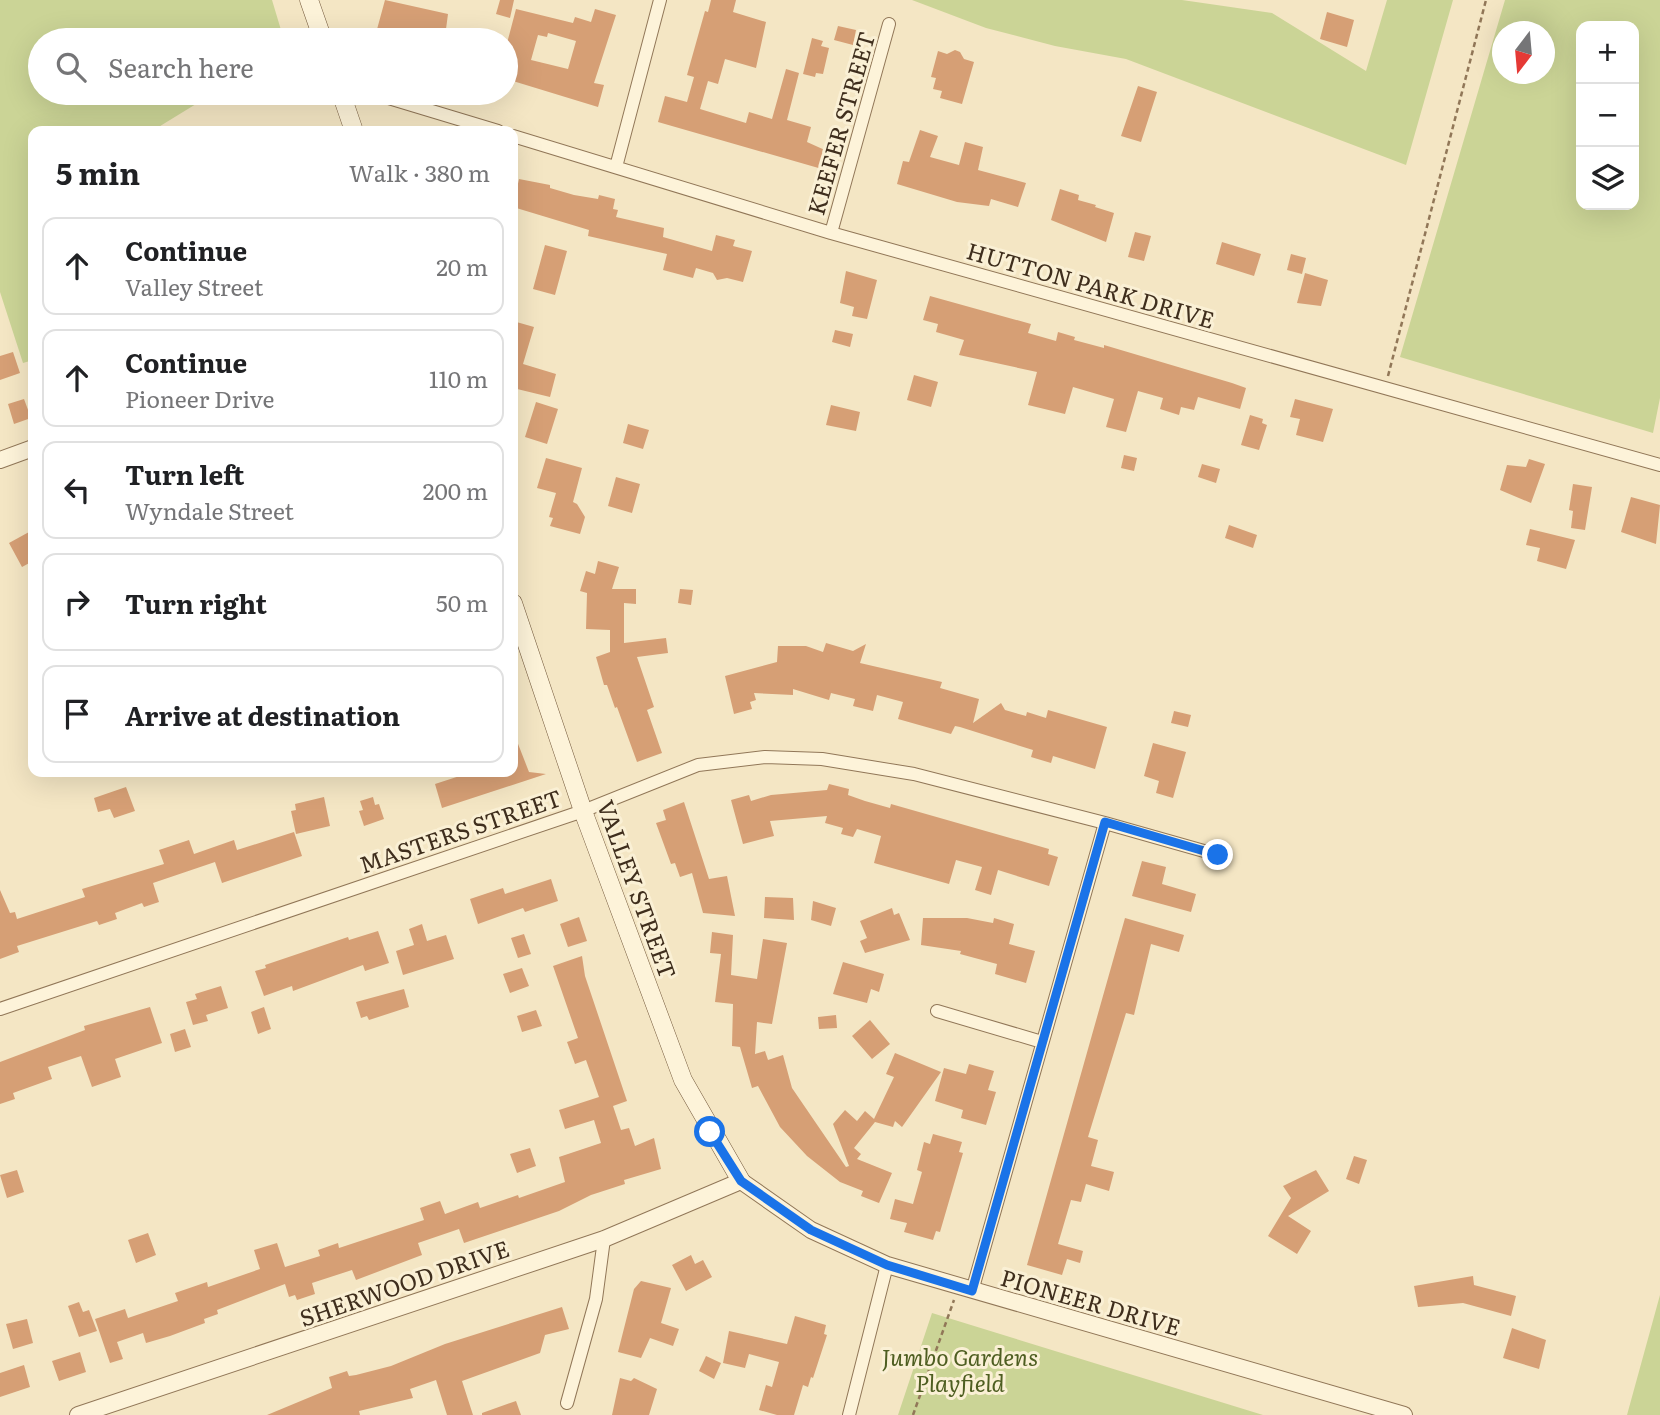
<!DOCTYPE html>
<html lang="en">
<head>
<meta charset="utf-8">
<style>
	body { margin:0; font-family:Literata,serif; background:#f2f2f2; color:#202124 }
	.controls { position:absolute; right:21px; top:21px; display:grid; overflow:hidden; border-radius:14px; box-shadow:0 7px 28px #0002 }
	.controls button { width:63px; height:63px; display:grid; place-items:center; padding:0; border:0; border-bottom:2px solid #e0e0e0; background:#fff; color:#202124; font:35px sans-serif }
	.compass { position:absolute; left:1492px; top:21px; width:63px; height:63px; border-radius:50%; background:#fff; box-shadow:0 7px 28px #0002; rotate:196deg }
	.stop { position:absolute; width:21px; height:21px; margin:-16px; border:5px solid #1a73e8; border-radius:50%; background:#fff }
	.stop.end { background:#1a73e8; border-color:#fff; box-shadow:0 2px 7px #0008 }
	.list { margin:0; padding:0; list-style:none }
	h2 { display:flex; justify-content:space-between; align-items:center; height:91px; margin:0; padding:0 28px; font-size:30px }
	h2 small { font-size:23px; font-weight:400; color:#757577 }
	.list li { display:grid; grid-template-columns:46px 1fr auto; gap:21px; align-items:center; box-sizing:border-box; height:98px; margin:0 14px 14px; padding:0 14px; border:2px solid #e0e0e0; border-radius:14px }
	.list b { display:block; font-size:26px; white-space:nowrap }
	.list p { margin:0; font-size:23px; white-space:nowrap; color:#757577 }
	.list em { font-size:23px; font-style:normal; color:#757577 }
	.icon { flex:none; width:38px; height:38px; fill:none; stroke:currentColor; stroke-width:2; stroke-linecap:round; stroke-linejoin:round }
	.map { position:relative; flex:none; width:1660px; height:1415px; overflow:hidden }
	.search { position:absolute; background:#fff; box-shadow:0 7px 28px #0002; left:28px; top:28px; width:490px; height:77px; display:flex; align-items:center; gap:18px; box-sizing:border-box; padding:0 24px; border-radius:38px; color:#757577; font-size:26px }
	.panel { position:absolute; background:#fff; box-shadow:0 7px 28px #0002; left:28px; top:126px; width:490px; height:651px; border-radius:14px }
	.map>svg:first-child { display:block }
</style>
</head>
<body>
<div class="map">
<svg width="1660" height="1415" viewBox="0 0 1660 1415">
	<rect width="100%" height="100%" fill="#f4e6c4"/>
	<!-- green -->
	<path fill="#cbd496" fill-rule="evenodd" d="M0 0H272L284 40H40V93H214L152 131H33V360L23 363 0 292Z
		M912 0H1182L1272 13 1366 71 1387 0H1453L1406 165 1126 59 1055 46 986 28Z
		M1505 0H1660V398L1653 433 1400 357ZM1581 26H1634V205H1581ZM1502 32H1544V74H1502Z
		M1660 1295V1415H1627Z
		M932 1313 1263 1415H898Z"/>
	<!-- building -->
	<path fill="#d69f75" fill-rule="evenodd" d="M385 0 448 14 446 29 472 36V40H388L389 37 376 33Z
		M500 0H514L510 18 496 14Z
		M711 0H736L733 12 766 22 756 68 725 59 718 84 708 81 700 109 746 123 749 112 772 119 786 69 799 73 787 120 811 127 807 142 827 151 822 169 658 122 665 96 687 102 694 77 687 75 705 11 708 12Z
		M516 9 573 23 575 17 591 22 595 9 616 15 594 83 604 85 598 107 506 79V47ZM548 33 576 41 568 69 531 60 538 35 547 37Z
		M1327 12 1354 20 1347 47 1320 39Z
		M838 26 856 30 853 45 834 40Z
		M812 38 823 41 821 46 829 48 823 74 816 73 815 77 803 74Z
		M955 50 960 52 964 59 974 62 962 104 940 98 942 91 933 89 936 78 931 77 938 51 947 54Z
		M1138 86 1157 92 1141 142 1121 136Z
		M920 130 938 136 930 157 959 165 965 142 983 147 978 170 1026 183 1018 207 991 199 989 206 957 202 897 184 903 161 909 162Z
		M519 179 550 185V188L574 195 598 199 599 195 615 199 613 209 618 210 616 217 664 228 663 237 712 251 716 235 735 240 733 246 752 251 743 282 727 278 717 280 713 273 696 268 693 278 663 270 667 254 588 236 589 230 513 207Z
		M1060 189 1079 195 1078 200 1096 205 1095 207 1114 213 1106 242 1051 220Z
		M1135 232 1151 236 1144 261 1128 257Z
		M1222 242 1261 254 1254 276 1216 264Z
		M545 245 567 251 555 295 533 289Z
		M1291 254 1306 258 1302 274 1287 270Z
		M846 271 877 280 867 319 852 316 854 307 840 303Z
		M1305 273 1328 280 1321 306 1297 303Z
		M930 296 1031 324 1028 333 1056 341 1058 332 1075 337 1074 340 1104 348V345L1232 383 1246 388 1240 409 1198 397 1194 410 1181 407 1179 415 1160 409 1163 398 1138 391 1126 432 1106 427 1114 399 1073 387 1065 414 1028 405 1037 372 959 355 964 340 936 332 938 324 923 320Z
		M513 321 534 327 523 364 556 374 550 397 513 388Z
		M835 330 853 334 850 347 832 342Z
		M13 352 20 373 0 380V356Z
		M914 375 938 382 931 407 907 400Z
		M24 399 31 418 14 424 8 404Z
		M1295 399 1333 409 1323 442 1296 435 1300 419 1290 417Z
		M536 402 558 409 547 444 525 437Z
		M831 405 860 412 856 431 826 425Z
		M1250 415 1263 419 1262 423 1267 425 1259 450 1241 445Z
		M628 424 649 430 643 449 623 443Z
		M1124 455 1137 458 1134 471 1121 468Z
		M546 458 582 468 573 502 577 504 585 517 580 534 550 526 553 518 549 517 556 493 537 488Z
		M1529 459 1545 464 1531 503 1500 490 1507 465 1526 467Z
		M1202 464 1220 469 1216 483 1198 477Z
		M616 477 640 484 632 513 608 506Z
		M1573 484 1592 487 1585 530 1571 528 1573 511 1569 510Z
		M1631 497 1660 505 1656 544 1621 532Z
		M1229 525 1257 535 1253 548 1225 538Z
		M1530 529 1575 540 1566 569 1537 561 1540 548 1526 545Z
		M29 532 33 540V561L22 567 9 543Z
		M598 561 619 567 612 589H636V604L624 603V643L666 638 668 653 637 657 654 707 647 710 662 753 637 762 617 707 615 708 607 685H604L596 657 610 652V630L586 629 587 593 580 591 586 571 595 574Z
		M680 589 693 590 691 605 678 603Z
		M826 643 853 651 866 644 860 663 942 682 940 688 979 699 973 723 1001 703 1005 710 1026 716 1027 712 1046 718 1048 710 1107 727 1095 769 1053 756 1051 763 1031 757 1033 750 960 727 955 726 951 734 898 719 903 702 877 695 873 711 853 706 855 699 831 693 829 700 793 689V695L754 693 756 700 750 702 752 709 734 714 725 676 777 662 778 646H806L823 652Z
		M1174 711 1191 715 1188 727 1171 723Z
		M513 731 529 772 546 774 442 808 435 784 472 772H513Z
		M1153 743 1186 752 1173 798 1156 793 1159 781 1144 776Z
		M829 784 849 789 848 795 865 801 890 808 891 804 1049 849 1048 854 1058 857 1049 886 998 870 991 895 975 890 982 867 956 860 949 884 874 863 881 836 857 829 853 837 841 834 843 828 825 823 827 816 770 821 774 836 743 844 731 800 749 795 751 801 771 795 827 790Z
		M126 787 135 811 114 818 110 809 98 812 94 798Z
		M324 797 330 826 296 834 291 811 296 810 295 804Z
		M373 797 375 805 379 804 384 819 364 826 359 811 363 810 360 801Z
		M684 802 709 879 727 876 735 916 703 913 692 873 680 877 675 863 671 864 656 823 666 820 663 810Z
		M294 832 302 856 222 883 215 862 153 883 159 902 144 907 142 903 115 913 117 919 99 925 97 921 17 946 19 952 0 959V890L10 913 15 912 17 919 85 897 82 889 164 864 159 850 189 840 194 854 234 840 237 850Z
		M1142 861 1166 867 1162 884 1196 894 1191 912 1132 896Z
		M551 879 558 901 525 912 523 908 478 924 470 899 503 888 505 894Z
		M765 897 793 898 794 920 764 918Z
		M813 901 836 908 831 926 811 920Z
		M892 908 894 915 899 913 910 940 865 953 860 941 867 938 860 921Z
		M579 917 587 941 568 947 560 924Z
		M923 918H967L993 923 994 918 1014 924 1009 944 1035 951 1026 983 995 974 997 964 960 954 961 951 921 945Z
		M1125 918 1184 935 1179 952 1151 944 1134 1015 1126 1013 1088 1137 1098 1140 1091 1166 1114 1172 1109 1191 1086 1184 1081 1202 1071 1200 1058 1244 1083 1251 1080 1263 1067 1259 1062 1275 1027 1265Z
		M422 924 427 941 446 935 454 959 403 975 396 951 414 945 409 929Z
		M378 931 389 963 365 971 363 965 293 991 292 986 264 996 255 971 266 968 265 965 348 937 349 940Z
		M712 932 733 935 731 975 757 979 763 939 787 943 772 1024 757 1022 755 1054 765 1051 768 1060 783 1055 792 1088 846 1167 849 1166 833 1124 845 1110 857 1121 865 1111 874 1119 894 1077 886 1074 895 1053 941 1072 902 1127 895 1121 893 1127 875 1122 854 1148 861 1154 857 1159 892 1173 879 1203 861 1196 863 1191 840 1182 807 1156 780 1127 758 1086 752 1088 740 1047 732 1046 733 1004 715 1002 721 954 710 953Z
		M524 934 531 954 518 958 511 938Z
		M582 956 585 976 627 1101 613 1106 621 1130 629 1128 635 1146 654 1138 661 1169 624 1180 625 1184 591 1195 559 1211 464 1243 459 1229 418 1243 422 1255 356 1280 352 1270 312 1283 315 1294 297 1300 295 1295 289 1297 285 1284 217 1310 218 1314 204 1319 205 1323 170 1336 146 1343 143 1333 117 1342 123 1359 110 1363 95 1319 125 1309 128 1318 178 1301 175 1293 207 1282 208 1287 260 1269 254 1250 277 1243 285 1267 320 1256 318 1250 338 1243 339 1248 424 1220 420 1208 440 1201 445 1214 478 1202 480 1208 518 1195 519 1198 565 1182 559 1157 601 1143 594 1120 565 1129 559 1110 599 1097 586 1060 575 1064 567 1042 578 1038 553 966Z
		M843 962 884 974 879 992 871 989 867 1003 833 994Z
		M522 968 529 986 510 993 503 974Z
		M221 986 228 1008 206 1015 208 1021 193 1025 186 1002 197 999 195 994Z
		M404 989 409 1007 369 1020 367 1016 361 1018 356 1002Z
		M150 1007 162 1043 115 1059 121 1077 92 1087 81 1056 48 1067 52 1079 13 1093 15 1099 0 1104V1062L85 1030 84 1026Z
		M264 1007 271 1029 258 1034 251 1012Z
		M536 1010 542 1026 522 1032 517 1016Z
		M836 1015 837 1028 819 1029 818 1017Z
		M870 1020 890 1044 872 1059 852 1036Z
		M185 1029 191 1047 175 1052 170 1034Z
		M969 1064 994 1071 988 1090 996 1092 986 1125 961 1118 963 1110 935 1101 944 1068 966 1074Z
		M933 1134 962 1142 959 1152 963 1153 940 1232 936 1231 933 1240 904 1232 907 1223 890 1219 895 1199 913 1204 922 1172 917 1170 924 1142 930 1144Z
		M530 1148 536 1166 517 1173 510 1154Z
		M1354 1156 1367 1160 1359 1184 1346 1179Z
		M17 1170 24 1192 7 1198 0 1175Z
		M1316 1170 1329 1191 1288 1216 1311 1231 1297 1254 1268 1236 1291 1198 1283 1186Z
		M148 1233 156 1255 136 1263 128 1240Z
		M691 1255 695 1264 703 1260 712 1277 686 1291 672 1265Z
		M1473 1276 1474 1285 1516 1296 1511 1316 1463 1303 1418 1307 1414 1286Z
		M641 1281 671 1288 661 1323 679 1329 673 1346 650 1338 641 1358 618 1352 634 1289Z
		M79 1302 83 1312 89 1310 97 1331 79 1337 68 1306Z
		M562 1307 569 1329 545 1335 540 1353 462 1381 473 1415H447L436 1380 410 1389 413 1398 359 1411 360 1415H267L332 1388 329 1377 347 1371 349 1376 356 1375 391 1366 445 1344Z
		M795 1316 826 1325 824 1334 827 1335 813 1378 811 1377 808 1387 803 1385 794 1415H777L759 1410 766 1385 772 1387 779 1362 749 1354 745 1368 723 1363 729 1331 787 1344Z
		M27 1319 33 1343 13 1349 6 1324Z
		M1512 1328 1546 1340 1539 1369 1503 1358Z
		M80 1352 86 1372 59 1381 52 1361Z
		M706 1356 721 1363 714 1379 699 1371Z
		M24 1365 30 1387 0 1397V1373Z
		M620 1378 631 1381 634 1378 657 1389 649 1415H612Z
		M516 1401 521 1415H482V1413Z"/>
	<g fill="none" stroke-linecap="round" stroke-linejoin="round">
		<defs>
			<path id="minor" d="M372 93 498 131
				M513 136 831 233 1660 465
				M616 167 660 0
				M831 233 889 24
				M0 1009 583 811 698 765 765 757 822 759 914 774 1105 823 1218 855
				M937 1011 1042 1042
				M972 1291 1105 823
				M567 1403 596 1299 604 1239
				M849 1415 887 1265"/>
			<path id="tertiary" d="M0 460 33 448
				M78 1415 604 1239 741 1181 811 1230 887 1265 1404 1415"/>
			<path id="secondary" d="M309 0 323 40
				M341 93 354 131
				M513 603 583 811 683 1080 741 1181"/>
		</defs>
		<!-- minor casing -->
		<use href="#minor" stroke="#917758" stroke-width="14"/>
		<!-- tertiary casing -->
		<use href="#tertiary" stroke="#917758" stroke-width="18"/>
		<!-- secondary casing -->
		<use href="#secondary" stroke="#73583b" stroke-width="19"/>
		<!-- path -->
		<path stroke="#917758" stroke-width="2.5" stroke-dasharray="5 3.5" stroke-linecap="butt" d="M1388 376 1486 0
			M913 1415 954 1300"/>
		<!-- minor -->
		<use href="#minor" stroke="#fdf3d9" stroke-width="12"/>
		<!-- tertiary -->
		<use href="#tertiary" stroke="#fdf3d9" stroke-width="16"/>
		<!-- secondary -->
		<use href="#secondary" stroke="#fdf3d9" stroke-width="18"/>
	</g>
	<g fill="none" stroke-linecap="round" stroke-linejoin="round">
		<!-- route -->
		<path stroke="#1a73e8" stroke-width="9" d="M710 1132 741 1181 811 1230 887 1265 972 1291 1105 822 1218 855"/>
	</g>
	<g text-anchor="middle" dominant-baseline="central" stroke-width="6" stroke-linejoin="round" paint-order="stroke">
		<!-- street labels -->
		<g font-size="23" fill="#3f2e1d" stroke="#faf0d5">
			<text transform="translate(840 123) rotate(-74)">KEEFER STREET</text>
			<text transform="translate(1091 284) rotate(16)">HUTTON PARK DRIVE</text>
			<text transform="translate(460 830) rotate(-19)">MASTERS STREET</text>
			<text transform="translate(638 889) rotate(70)">VALLEY STREET</text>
			<text transform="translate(404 1282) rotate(-19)">SHERWOOD DRIVE</text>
			<text transform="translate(1091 1301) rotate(16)">PIONEER DRIVE</text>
		</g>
		<!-- park labels -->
		<g font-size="23" font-style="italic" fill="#4e5e21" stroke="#faf0d5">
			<text x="960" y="1356">Jumbo Gardens<tspan x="960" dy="26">Playfield</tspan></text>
		</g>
	</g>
</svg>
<div class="controls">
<button>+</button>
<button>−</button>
<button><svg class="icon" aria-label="layers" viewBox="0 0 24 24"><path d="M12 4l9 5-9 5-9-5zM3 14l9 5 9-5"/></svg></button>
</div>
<svg class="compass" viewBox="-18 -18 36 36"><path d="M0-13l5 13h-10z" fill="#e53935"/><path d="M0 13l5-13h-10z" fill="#757577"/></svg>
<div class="stop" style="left:710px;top:1132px"></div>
<div class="stop end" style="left:1218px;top:855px"></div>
<div class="search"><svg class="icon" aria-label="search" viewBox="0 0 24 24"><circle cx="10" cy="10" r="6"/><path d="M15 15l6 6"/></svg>Search here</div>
<section class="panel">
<h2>5 min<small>Walk · 380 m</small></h2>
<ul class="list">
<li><svg class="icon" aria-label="ahead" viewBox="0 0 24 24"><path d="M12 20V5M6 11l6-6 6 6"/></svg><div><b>Continue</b><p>Valley Street</p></div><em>20 m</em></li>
<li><svg class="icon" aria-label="ahead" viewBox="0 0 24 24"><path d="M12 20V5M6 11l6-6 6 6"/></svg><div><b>Continue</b><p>Pioneer Drive</p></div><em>110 m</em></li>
<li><svg class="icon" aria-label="left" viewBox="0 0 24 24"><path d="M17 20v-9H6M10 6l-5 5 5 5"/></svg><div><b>Turn left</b><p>Wyndale Street</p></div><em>200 m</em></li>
<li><svg class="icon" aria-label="right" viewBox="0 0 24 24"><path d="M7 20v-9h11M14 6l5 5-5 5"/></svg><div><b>Turn right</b></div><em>50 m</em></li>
<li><svg class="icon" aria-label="arrive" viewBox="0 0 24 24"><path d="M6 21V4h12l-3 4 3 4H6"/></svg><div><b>Arrive at destination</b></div></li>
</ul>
</section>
</div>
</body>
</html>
